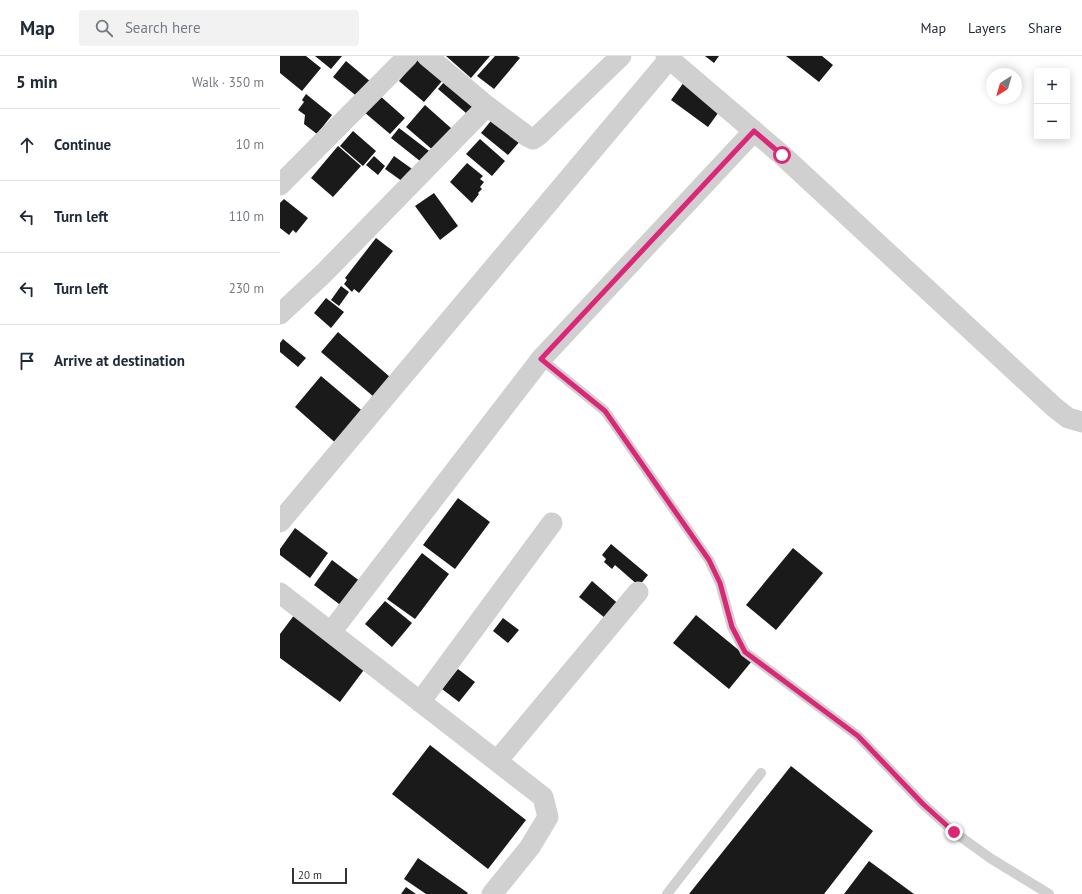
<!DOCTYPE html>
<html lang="en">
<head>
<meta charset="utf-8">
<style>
	body { margin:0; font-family:"PT Sans",sans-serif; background:#f2f2f3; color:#1f2937 }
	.controls { position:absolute; right:12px; top:12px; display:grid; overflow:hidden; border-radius:4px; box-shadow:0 2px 10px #0003 }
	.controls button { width:36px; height:36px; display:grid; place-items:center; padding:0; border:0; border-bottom:1px solid #e0e1e3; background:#fff; color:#1f2937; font:20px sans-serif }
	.compass { position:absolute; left:706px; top:12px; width:36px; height:36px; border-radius:50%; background:#fff; box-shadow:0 2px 10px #0003; rotate:217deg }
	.scale { position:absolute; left:12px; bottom:10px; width:55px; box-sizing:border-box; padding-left:4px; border:2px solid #333; border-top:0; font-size:11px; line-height:14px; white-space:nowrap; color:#333; -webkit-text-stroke:3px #fff; paint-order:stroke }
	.stop { position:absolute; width:12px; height:12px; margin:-9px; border:3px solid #db2777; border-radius:50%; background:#fff }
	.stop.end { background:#db2777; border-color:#fff; box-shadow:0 1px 4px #0008 }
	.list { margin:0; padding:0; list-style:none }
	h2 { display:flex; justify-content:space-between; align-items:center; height:52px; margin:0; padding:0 16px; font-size:17px }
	h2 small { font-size:13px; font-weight:400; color:#747a83 }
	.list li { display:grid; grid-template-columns:26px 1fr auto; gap:12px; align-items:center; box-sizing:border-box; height:72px; padding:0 16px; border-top:1px solid #e0e1e3 }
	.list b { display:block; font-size:15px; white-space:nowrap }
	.list em { font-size:13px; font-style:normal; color:#747a83 }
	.icon { flex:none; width:22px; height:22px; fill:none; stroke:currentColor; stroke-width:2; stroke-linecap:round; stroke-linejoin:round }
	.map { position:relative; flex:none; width:802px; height:838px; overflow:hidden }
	header { display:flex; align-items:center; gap:24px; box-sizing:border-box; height:56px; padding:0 20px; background:#fff; border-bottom:1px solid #e0e1e3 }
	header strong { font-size:19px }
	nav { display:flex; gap:22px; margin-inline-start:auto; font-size:14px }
	.search { width:280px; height:36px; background:#f2f2f3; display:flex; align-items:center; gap:10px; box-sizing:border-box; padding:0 14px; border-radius:4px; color:#747a83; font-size:15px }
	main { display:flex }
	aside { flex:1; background:#fff }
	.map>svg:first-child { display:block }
</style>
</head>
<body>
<header>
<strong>Map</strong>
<div class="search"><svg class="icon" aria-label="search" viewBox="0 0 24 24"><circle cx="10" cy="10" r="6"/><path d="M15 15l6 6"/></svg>Search here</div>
<nav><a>Map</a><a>Layers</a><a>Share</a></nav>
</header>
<main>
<aside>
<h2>5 min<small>Walk · 350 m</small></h2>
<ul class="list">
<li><svg class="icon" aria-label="ahead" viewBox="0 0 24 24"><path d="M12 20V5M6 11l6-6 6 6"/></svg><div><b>Continue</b></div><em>10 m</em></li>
<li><svg class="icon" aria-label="left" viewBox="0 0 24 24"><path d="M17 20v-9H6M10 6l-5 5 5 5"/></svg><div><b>Turn left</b></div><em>110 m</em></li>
<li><svg class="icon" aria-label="left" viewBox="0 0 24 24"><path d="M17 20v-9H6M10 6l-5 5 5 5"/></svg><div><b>Turn left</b></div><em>230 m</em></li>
<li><svg class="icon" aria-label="arrive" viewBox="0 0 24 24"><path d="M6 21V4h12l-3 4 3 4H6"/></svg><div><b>Arrive at destination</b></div></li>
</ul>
</aside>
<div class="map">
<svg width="802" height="838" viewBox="0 0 802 838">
	<rect width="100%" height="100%" fill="#fff"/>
	<!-- building -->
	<path fill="#1a1a1a" d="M0 0H26L41 12 22 35 0 17Z
		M35 0H62L51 13Z
		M166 0H210L191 22Z
		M215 0H237L240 2 214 33 197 20Z
		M425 0H439L434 7Z
		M506 0H542L553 9 539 26Z
		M138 2 163 24 144 46 119 25Z
		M66 5 91 26 79 42 53 21Z
		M169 20 205 49 193 63 158 33Z
		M404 26 441 53 428 71 391 44Z
		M26 38 52 59 37 78 24 68 25 59 18 54 24 46 22 44Z
		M99 39 125 62 110 78 84 56Z
		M145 49 172 73 154 95 126 71Z
		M215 60 242 83 228 99 201 77Z
		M119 72 153 98 145 109 111 82Z
		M73 75 96 95 83 110 60 90Z
		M200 83 225 105 212 120 186 98Z
		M58 90 81 110 53 141 31 122Z
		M94 100 105 110 98 119 86 109Z
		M114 100 135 115 126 128 105 113Z
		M187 107 203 120 200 123 204 126 200 131 202 133 198 137 199 138 192 147 170 126Z
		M154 137 178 170 160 184 135 150Z
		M4 143 28 162 16 177 13 174 9 179 0 172V147Z
		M96 182 113 195 79 237 74 233 72 236 64 228 67 224 65 222Z
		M61 230 69 236 59 250 51 244Z
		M46 242 64 256 51 272 34 257Z
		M58 276 110 321 94 341 41 296Z
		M3 283 26 302 18 311 0 296V287Z
		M41 320 86 358 59 390 15 351Z
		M178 442 210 466 175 513 143 489Z
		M15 472 48 497 30 522 0 499V493Z
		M331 488 368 519 359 530 335 509 332 513 324 506 326 503 322 499Z
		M513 492 543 517 496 574 466 549Z
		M142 497 169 518 135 563 107 543Z
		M52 504 81 526 63 551 34 529Z
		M312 525 342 551 330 566 299 541Z
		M105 545 132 567 112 591 85 568Z
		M15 558 86 611 60 646 0 602V578Z
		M416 559 472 605 449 633 393 587Z
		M223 562 239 574 228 587 213 575Z
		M178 613 195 626 179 646 162 633Z
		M150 689 246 764 208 813 112 738Z
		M511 710 593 775 544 838H409Z
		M138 802 188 837 187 838H146L124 823Z
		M589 805 634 838H564Z
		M126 831 136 838H121Z"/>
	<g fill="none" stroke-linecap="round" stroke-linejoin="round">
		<!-- service -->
		<path stroke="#d0d0d0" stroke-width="10" d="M261 303 325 355 429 504 440 527 452 571 465 596 578 680 643 748 674 776 710 802 769 838
			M387 838 481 717"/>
		<!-- minor -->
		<path stroke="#d0d0d0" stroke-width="21" d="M147 0 207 50 247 80 253 83 259 79 341 0
			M386 0 502 99 774 351 788 362 802 366
			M0 129 128 0
			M0 258 44 217 207 50
			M0 466 390 2
			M0 537 263 741 268 761 250 791 212 838
			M51 576 261 303 474 75
			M140 646 272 467
			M217 705 358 536"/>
	</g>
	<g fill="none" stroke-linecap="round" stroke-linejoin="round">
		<!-- route -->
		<path stroke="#db2777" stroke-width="5" d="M502 99 474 75 261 303 325 355 429 504 440 527 452 571 465 596 578 680 643 748 674 776"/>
	</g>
</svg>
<div class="controls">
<button>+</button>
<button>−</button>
</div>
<svg class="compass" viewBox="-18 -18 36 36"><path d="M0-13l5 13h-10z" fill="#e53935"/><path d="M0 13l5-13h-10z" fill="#747a83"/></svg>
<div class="scale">20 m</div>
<div class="stop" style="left:502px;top:99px"></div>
<div class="stop end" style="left:674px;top:776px"></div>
</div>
</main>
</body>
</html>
